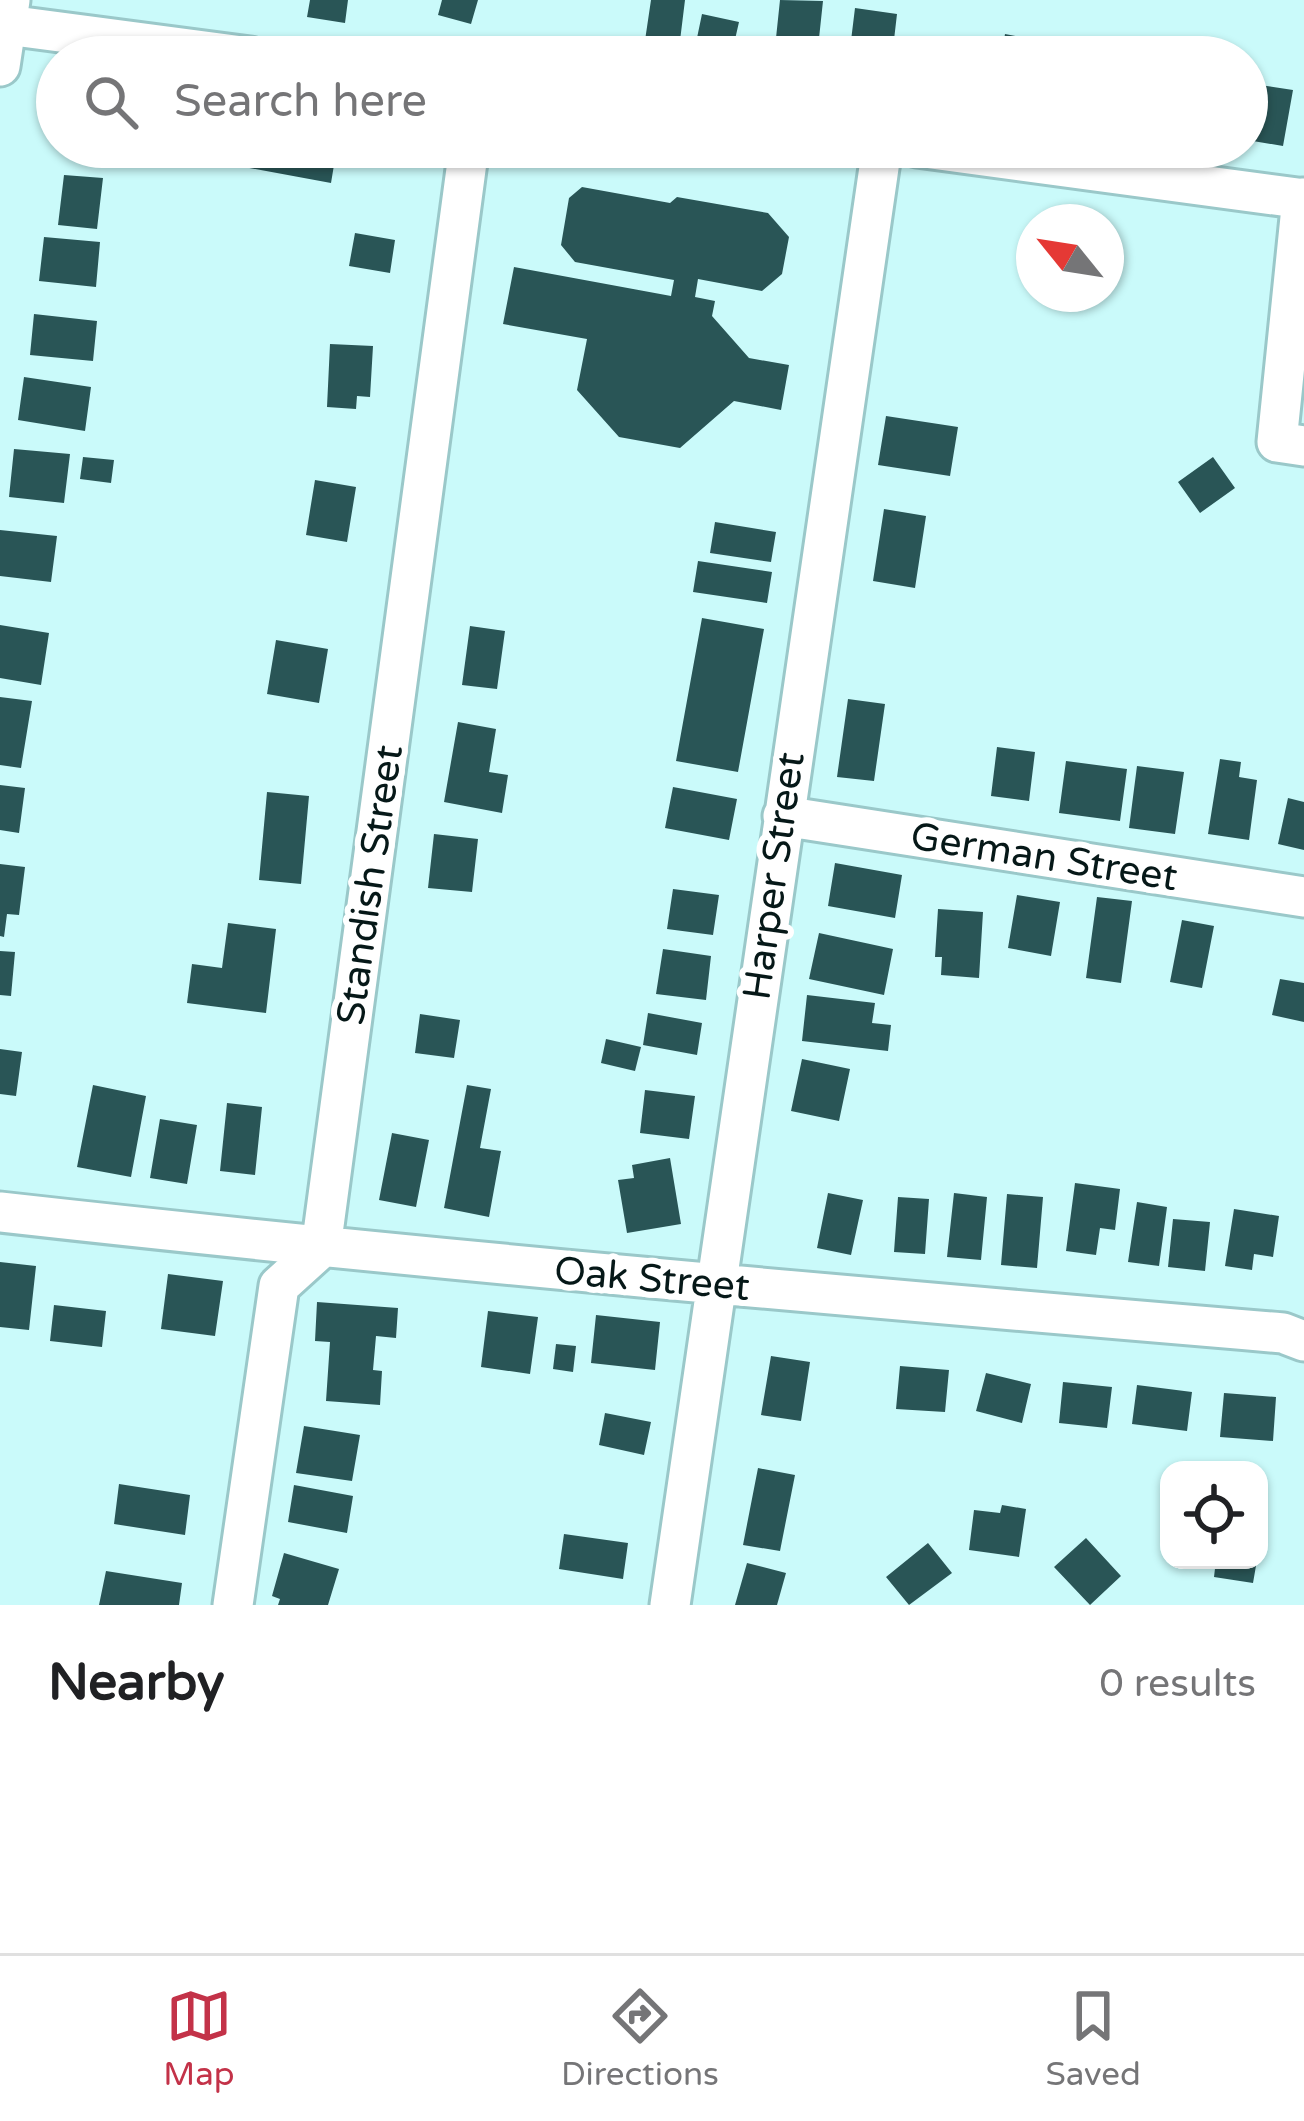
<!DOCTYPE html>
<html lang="en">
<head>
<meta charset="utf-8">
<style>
	body { margin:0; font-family:"Varela Round",sans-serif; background:#f6f6f6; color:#202124 }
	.controls { position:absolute; right:36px; bottom:36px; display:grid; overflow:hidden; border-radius:24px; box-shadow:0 3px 9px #0004 }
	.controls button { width:108px; height:108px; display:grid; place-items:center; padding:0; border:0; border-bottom:3px solid #e0e0e0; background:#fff; color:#202124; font:60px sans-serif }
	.compass { position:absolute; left:1016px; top:204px; width:108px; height:108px; border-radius:50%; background:#fff; box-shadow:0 3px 9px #0004; rotate:300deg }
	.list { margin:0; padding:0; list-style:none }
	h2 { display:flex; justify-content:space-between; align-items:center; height:156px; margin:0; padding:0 48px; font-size:51px }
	h2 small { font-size:39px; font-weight:400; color:#757577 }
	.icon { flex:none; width:66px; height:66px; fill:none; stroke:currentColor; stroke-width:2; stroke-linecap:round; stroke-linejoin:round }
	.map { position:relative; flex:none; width:1304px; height:1605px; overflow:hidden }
	.search { position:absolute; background:#fff; box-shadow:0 3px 9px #0004; left:36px; right:36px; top:36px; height:132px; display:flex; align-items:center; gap:30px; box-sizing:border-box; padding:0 42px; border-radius:66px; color:#757577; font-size:45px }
	.sheet { height:348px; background:#fff }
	nav { display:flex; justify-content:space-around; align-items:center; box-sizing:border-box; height:168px; border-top:3px solid #e0e0e0; background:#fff; font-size:33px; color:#757577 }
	nav a { display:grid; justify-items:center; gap:6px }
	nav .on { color:#c33248 }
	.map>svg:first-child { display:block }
</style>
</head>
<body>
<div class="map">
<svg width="1304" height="1605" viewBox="0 0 1304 1605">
	<rect width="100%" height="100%" fill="#cafafa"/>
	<!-- building -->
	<path fill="#295556" d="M310 0H348L345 23 307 17Z
		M442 0H478L471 24 438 15Z
		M651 0H685L678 57 643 54Z
		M780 0 823 1 817 57H774Z
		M855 8 897 14 892 57H849Z
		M702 14 739 22 731 57H693Z
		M1005 34 1058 44 1056 57H1001Z
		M1253 84 1293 90 1283 146 1247 140Z
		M248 147H337L331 183 244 167Z
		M64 175 103 178 97 229 58 225Z
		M582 187 670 203 677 197 768 213 789 237 782 274 762 291 698 279 695 297 715 301 712 316 749 358 789 365 781 410 734 401 680 448 619 437 577 390 587 339 503 324 514 267 671 296 674 280 575 262 561 245 569 198Z
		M355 233 395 240 390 273 349 266Z
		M44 237 100 242 96 287 39 281Z
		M34 314 97 321 93 361 30 355Z
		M330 344 373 346 370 397 357 396 356 409 327 407Z
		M24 377 91 387 85 431 18 420Z
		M886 416 958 427 950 476 878 465Z
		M14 449 70 454 64 503 9 497Z
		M83 457 114 460 111 483 80 479Z
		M1213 457 1235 488 1200 513 1178 482Z
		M315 480 356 487 347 542 306 535Z
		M884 509 926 516 915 588 873 581Z
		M715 522 776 532 771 562 710 553Z
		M0 530 57 536 51 582 0 576Z
		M698 561 772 572 767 603 693 592Z
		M702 618 764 629 738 772 676 761Z
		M0 625 49 633 41 685 0 678Z
		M470 626 505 631 497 689 462 685Z
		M276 640 328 649 319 703 267 694Z
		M0 697 32 701 21 768 0 765Z
		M848 699 885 704 874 781 837 777Z
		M458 722 496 729 489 772 508 775 502 813 444 802Z
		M997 747 1035 752 1029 801 991 796Z
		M1220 759 1241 762 1239 777 1257 780 1249 840 1208 834Z
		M1066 761 1127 769 1120 821 1059 813Z
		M1137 766 1184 772 1175 834 1129 828Z
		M0 785 25 788 19 833 0 830Z
		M673 787 737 799 729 840 665 828Z
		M267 792 309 796 301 884 259 880Z
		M1288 798 1304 802V850L1278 844Z
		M434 834 478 839 472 892 428 888Z
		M835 863 902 875 895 918 828 906Z
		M0 864 25 867 19 915 7 914 4 937 0 936Z
		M673 889 719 895 713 935 667 929Z
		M1017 895 1060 902 1051 956 1008 948Z
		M1097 897 1132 901 1121 983 1086 978Z
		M938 909 983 912 979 978 941 975 942 957H935Z
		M1182 920 1214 926 1202 988 1170 982Z
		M228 923 276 929 266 1013 187 1003 192 964 222 968Z
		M819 933 893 949 884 995 809 979Z
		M663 949 711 956 706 1000 656 994Z
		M0 951 15 952 11 996 0 995Z
		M1280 979 1304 983V1022L1272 1015Z
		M807 995 875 1003 872 1023 891 1025 888 1051 802 1041Z
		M648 1013 702 1023 697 1055 643 1045Z
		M420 1014 460 1020 454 1058 415 1053Z
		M606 1039 641 1047 635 1071 601 1063Z
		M0 1049 22 1052 16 1096 0 1094Z
		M802 1059 850 1069 839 1121 791 1111Z
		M93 1085 146 1096 131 1177 77 1167Z
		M467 1085 491 1089 480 1148 501 1151 489 1217 444 1208Z
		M645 1090 695 1096 689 1139 640 1133Z
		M227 1103 262 1107 255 1175 220 1171Z
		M160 1119 197 1125 187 1184 150 1178Z
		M392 1133 429 1140 416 1207 379 1200Z
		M670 1158 681 1224 627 1233 618 1180 634 1178 632 1165Z
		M1075 1183 1120 1189 1115 1230 1100 1228 1096 1255 1066 1251Z
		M828 1193 863 1200 851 1255 817 1248Z
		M954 1193 987 1197 981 1260 947 1257Z
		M1007 1194 1043 1197 1037 1268 1001 1265Z
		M898 1197 929 1199 925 1254 894 1252Z
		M1137 1202 1167 1207 1159 1266 1128 1262Z
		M1234 1209 1279 1216 1273 1257 1254 1254 1252 1270 1225 1266Z
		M1173 1219 1210 1222 1205 1271 1168 1267Z
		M0 1262 36 1266 29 1330 0 1327Z
		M168 1274 223 1281 215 1336 161 1329Z
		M317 1302 398 1308 396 1338 376 1336 373 1370 382 1371 380 1405 326 1401 330 1342 315 1341Z
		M54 1305 106 1311 102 1347 50 1341Z
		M488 1311 538 1317 530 1374 481 1367Z
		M596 1315 660 1322 655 1370 591 1363Z
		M556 1344 576 1346 573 1372 553 1369Z
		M771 1356 810 1362 801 1421 761 1415Z
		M900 1366 949 1370 945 1412 896 1409Z
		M986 1373 1031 1384 1022 1423 976 1411Z
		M1063 1382 1112 1387 1107 1428 1059 1423Z
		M1137 1385 1192 1392 1187 1431 1132 1424Z
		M1224 1393 1276 1397 1273 1441 1220 1437Z
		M605 1413 651 1422 644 1455 599 1445Z
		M304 1426 360 1435 352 1481 296 1473Z
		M758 1468 795 1475 780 1551 743 1545Z
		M119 1484 190 1495 185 1535 114 1524Z
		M294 1485 353 1496 347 1533 288 1522Z
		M1002 1505 1026 1509 1019 1557 969 1550 974 1510 1000 1513Z
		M564 1534 628 1543 623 1579 559 1569Z
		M1086 1538 1121 1576 1090 1605 1054 1567Z
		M928 1543 952 1573 909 1605 886 1577Z
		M284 1553 339 1569 328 1605H278L280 1599 272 1596Z
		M1216 1560H1257L1253 1583 1214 1577Z
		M747 1563 786 1573 777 1605H735Z
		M106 1571 182 1583 179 1605H99Z"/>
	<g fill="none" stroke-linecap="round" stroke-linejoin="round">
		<defs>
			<path id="minor" d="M0 24 250 57
				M0 66 10 0
				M917 147 1304 199
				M1302 198 1277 442 1304 446
				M783 816 1304 897
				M0 1212C427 1260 855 1297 1283 1333L1304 1341
				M233 1605 279 1286 321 1248 469 147
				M670 1605 882 147"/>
		</defs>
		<!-- minor casing -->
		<use href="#minor" stroke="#9ac8c9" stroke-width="45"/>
		<!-- minor -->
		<use href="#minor" stroke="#fff" stroke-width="39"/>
	</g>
	<g text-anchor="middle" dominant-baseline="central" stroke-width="12" stroke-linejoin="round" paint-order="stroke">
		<!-- street labels -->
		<g font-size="39" fill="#061818" stroke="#fff">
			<text transform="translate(1044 857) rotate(9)">German Street</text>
			<text transform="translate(774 876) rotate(-82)">Harper Street</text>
			<text transform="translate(370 885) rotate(-82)">Standish Street</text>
			<text transform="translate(652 1279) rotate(5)">Oak Street</text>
		</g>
	</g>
</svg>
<div class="controls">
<button><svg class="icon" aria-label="locate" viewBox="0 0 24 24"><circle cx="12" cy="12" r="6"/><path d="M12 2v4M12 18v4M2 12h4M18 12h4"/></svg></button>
</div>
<svg class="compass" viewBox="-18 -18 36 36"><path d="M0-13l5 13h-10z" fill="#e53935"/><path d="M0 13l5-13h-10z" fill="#757577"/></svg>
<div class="search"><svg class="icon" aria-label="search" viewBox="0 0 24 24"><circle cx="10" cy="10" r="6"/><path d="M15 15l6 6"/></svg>Search here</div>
</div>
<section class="sheet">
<h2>Nearby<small>0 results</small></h2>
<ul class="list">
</ul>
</section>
<nav>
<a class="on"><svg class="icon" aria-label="map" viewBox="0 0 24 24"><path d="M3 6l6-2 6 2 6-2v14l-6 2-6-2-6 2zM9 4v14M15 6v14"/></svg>Map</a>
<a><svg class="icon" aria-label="directions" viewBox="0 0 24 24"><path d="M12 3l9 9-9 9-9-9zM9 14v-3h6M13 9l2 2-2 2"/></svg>Directions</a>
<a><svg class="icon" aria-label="saved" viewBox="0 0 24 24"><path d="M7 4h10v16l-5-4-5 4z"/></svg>Saved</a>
</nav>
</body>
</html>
